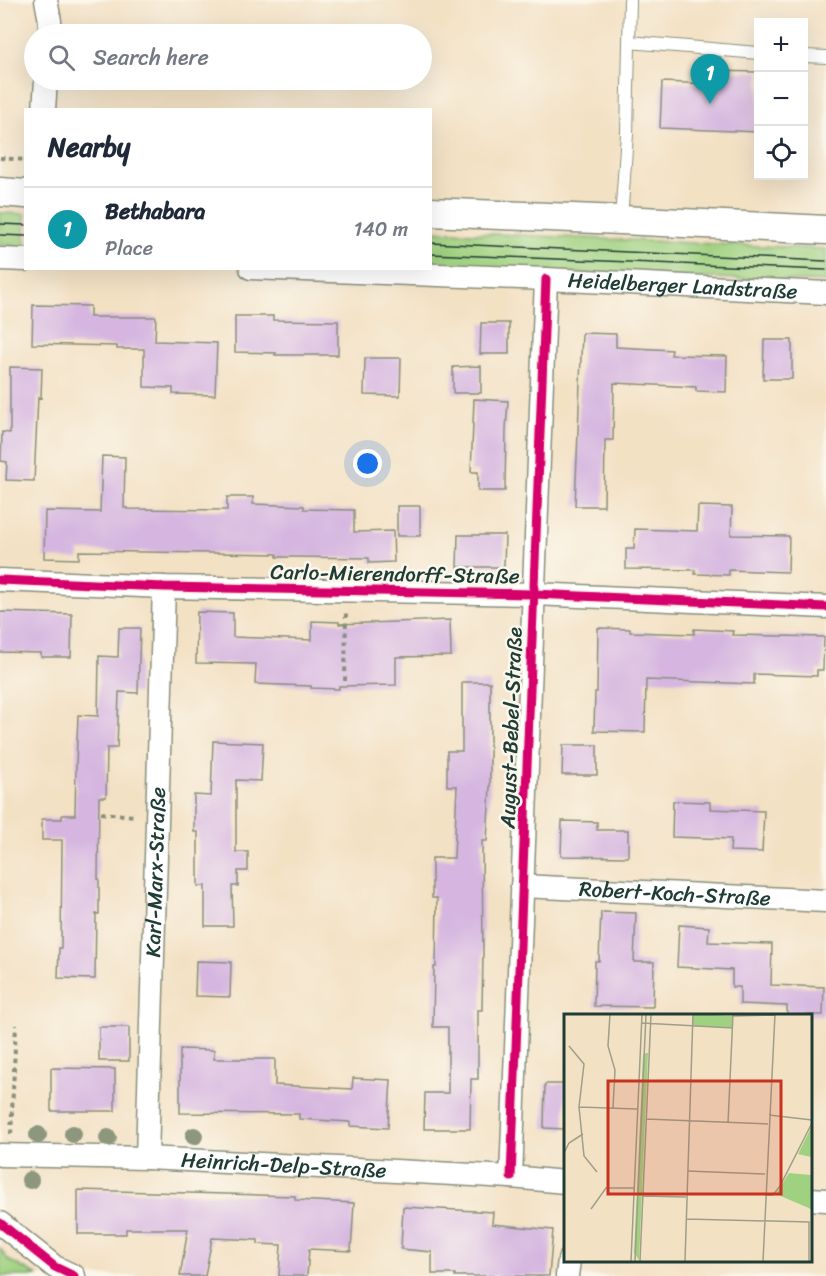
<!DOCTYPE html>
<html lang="en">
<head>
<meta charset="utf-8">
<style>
	body { margin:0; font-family:Sriracha,sans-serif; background:#f2f2f3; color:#1f2937 }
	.controls { position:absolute; right:18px; top:18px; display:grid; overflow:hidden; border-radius:0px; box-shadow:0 6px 24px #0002 }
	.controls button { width:54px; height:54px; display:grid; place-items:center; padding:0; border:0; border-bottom:2px solid #e0e1e3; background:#fff; color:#1f2937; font:30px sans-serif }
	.you { position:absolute; left:368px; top:464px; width:21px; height:21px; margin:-15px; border:4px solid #fff; border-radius:50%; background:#1a73e8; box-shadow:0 0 0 9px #1a73e833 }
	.badge { display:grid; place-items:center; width:39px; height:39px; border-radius:50%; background:#c8321e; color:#fff; font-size:20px; font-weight:700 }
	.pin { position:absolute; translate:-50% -50px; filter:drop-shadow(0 2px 3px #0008) }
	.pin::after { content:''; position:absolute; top:32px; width:21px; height:18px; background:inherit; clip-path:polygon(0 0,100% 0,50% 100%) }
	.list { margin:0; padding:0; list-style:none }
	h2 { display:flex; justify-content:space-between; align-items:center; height:78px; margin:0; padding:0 24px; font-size:26px }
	h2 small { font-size:20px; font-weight:400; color:#747a83 }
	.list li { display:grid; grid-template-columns:39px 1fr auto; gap:18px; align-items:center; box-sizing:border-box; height:84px; padding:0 24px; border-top:2px solid #e0e1e3 }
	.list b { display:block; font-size:22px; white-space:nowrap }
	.list p { margin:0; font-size:20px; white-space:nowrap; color:#747a83 }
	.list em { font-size:20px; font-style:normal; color:#747a83 }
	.icon { flex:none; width:33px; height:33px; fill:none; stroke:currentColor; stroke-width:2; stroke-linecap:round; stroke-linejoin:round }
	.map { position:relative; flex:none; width:826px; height:1276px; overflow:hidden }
	.search { position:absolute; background:#fff; box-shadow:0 6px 24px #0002; left:24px; top:24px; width:408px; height:66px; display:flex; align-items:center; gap:15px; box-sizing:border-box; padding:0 21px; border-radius:33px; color:#747a83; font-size:22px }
	.panel { position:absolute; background:#fff; box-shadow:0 6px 24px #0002; left:24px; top:108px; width:408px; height:162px; border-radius:0px }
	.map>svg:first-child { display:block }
</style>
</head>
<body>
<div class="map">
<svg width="826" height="1276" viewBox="0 0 826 1276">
	<rect width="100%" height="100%" fill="#fbf7ec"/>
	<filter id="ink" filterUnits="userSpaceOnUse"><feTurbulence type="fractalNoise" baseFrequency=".0167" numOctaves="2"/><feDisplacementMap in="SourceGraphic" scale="12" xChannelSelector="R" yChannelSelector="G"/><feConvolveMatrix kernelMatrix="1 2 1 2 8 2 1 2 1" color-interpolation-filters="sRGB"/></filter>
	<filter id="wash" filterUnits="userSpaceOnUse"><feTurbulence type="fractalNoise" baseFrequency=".008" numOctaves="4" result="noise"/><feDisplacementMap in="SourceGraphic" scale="24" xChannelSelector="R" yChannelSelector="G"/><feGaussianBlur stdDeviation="1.35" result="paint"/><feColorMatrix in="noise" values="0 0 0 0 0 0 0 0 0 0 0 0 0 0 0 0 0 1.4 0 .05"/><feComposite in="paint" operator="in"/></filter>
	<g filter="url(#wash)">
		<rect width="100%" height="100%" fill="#f3e1c4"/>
		<!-- green -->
		<path fill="#a0d180" stroke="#60875a" stroke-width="1.5" d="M0 213 25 214V246L0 245Z
			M431 231 826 249V282L430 268Z
			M0 1248 8 1260 38 1276H0Z"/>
		<g id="blocks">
			<!-- building -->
			<path fill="#d6b6e0" d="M712 71 759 72V132L660 128 662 82 711 84Z
				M33 305 90 306V317H156L155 341 217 343 215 395 173 394V388L144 387V349H117V346L32 344Z
				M235 316H273V320L338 321V355H275L276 353 235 352Z
				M481 323H509V354H480Z
				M582 333 616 334V347L672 350 671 355 727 356 726 392 696 391V387L614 383 613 440H605L604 506H575Z
				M764 340H792V379H763Z
				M365 358H401L400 396 364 395Z
				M481 366V393H453V367Z
				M10 367 42 368 41 398 38 397 34 481 6 480 7 462 1 461 2 432 10 433Z
				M474 399 508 401 506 429 505 491H478V472H471Z
				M102 456 125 457 124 508H127V509L227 510V497H253V504L304 506V509L354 510V532L393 531 394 562 369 563V558L295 557H277V554L79 551V559L44 558 45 511 100 512Z
				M397 506H420V536H397Z
				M698 506 732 507 731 535 789 536 788 572 729 570V575L695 574V570L626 569V549H634L635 529 697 531Z
				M458 535H505L504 567H457Z
				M0 612 72 614 71 657H41V653L0 652Z
				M197 612 233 613V637L312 640V621L339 622V624L450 620 451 656 396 657V685L339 686V689L311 688V686L255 684 256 664 196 663Z
				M119 628H140L138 693 119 692 117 748H107L106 797H99L98 879H99V914H96L95 979 58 978 59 948H61L62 840H42V819H62V815H75L76 766 78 715 98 716 99 656 118 657Z
				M598 628 630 629V632L694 634V629L733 631 732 635 824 637 823 670H817V676L754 674V684L646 680 645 732 594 731 595 692H597Z
				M462 682H490V786L487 841H482L483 953 482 1010H478V1079H471L470 1129H424L425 1093H448V1027H433L434 967H436L437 898H432V858H454L457 786H447V751H462Z
				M213 741 263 743 261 781 236 780V852H248V871H238V886H232L233 926H205V886H198V832H194V795L211 796Z
				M563 745H597V775H562Z
				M673 801 710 802V809L764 811 762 852 730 851 731 839 672 837Z
				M562 821 597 822V830H628V857L561 856Z
				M601 912 636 913 634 962H654L653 1007 594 1006 595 961H599Z
				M679 925 709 927 708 942 772 944 771 985 824 987 823 1015H787V1006L740 1004V987H732V970L677 967Z
				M196 961 231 962 230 997 195 996Z
				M99 1027H129V1061H99Z
				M180 1049 214 1050V1059H275V1085L352 1089 353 1078 391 1080 388 1128 350 1126V1122L299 1119V1114L180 1113Z
				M51 1068 115 1069V1111H51Z
				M545 1084H565V1129L544 1128Z
				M78 1190 295 1196V1200L354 1203 351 1251 309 1249 307 1276H279L281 1245 258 1244V1240L212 1238 205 1276H180L188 1229H126V1234H78Z
				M403 1207 493 1212 492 1224 553 1230 549 1276H455V1274H432V1252L401 1249Z"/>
		</g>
	</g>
	<g filter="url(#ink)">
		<use href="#blocks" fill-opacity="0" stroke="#898f7c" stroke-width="1.5"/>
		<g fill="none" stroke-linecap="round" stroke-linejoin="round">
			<defs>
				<path id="service" d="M629 42 758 53
					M804 56 826 57
					M621 220 627 134 630 0"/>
				<g id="minor">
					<path d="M46 0 50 21 49 34"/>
					<path d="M44 110 46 80"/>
					<path d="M0 259 26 260"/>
					<path id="s1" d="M251 268 546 279 826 293"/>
					<path d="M0 580 164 587 534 594 826 607"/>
					<path id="s2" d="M522 886 826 901"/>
					<path id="s3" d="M0 1155 147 1158 511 1177 565 1182"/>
					<path id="s4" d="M147 1158 164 587"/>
					<path d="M511 1177 546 279"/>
					<path d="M810 1199 826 1200"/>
					<path d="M0 1223 55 1267 74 1276"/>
					<path d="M567 1276 569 1260"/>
				</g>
				<path id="tertiary" d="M0 192 26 194
					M430 212 621 220 826 230"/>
			</defs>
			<!-- service casing -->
			<use href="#service" stroke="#898f7c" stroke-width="14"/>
			<!-- minor casing -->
			<use href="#minor" stroke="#898f7c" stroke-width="25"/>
			<!-- tertiary casing -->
			<use href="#tertiary" stroke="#898f7c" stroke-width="31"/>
			<!-- path -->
			<path stroke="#898f7c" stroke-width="4" stroke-dasharray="4.5 4.5" stroke-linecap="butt" d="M0 158 26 160
				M345 681 346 613
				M101 813 135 816
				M11 1134 16 1025"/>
			<!-- service -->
			<use href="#service" stroke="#fff" stroke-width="12"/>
			<!-- minor -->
			<use href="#minor" stroke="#fff" stroke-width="22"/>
			<!-- tertiary -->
			<use href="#tertiary" stroke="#fff" stroke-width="28"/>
			<!-- tram -->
			<path stroke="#1f3d34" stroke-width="1.5" d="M0 224 26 225
				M0 235 26 236
				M430 243 826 261
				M430 254 826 270"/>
			<defs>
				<path id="cycleway" d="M0 580 164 587 534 594 826 607
					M511 1177 546 279
					M0 1223 55 1267 74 1276"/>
			</defs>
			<!-- cycleway casing -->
			<use href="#cycleway" stroke="#fbf7ec" stroke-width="13"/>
			<!-- cycleway -->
			<use href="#cycleway" stroke="#d6006c" stroke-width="9"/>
		</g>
		<!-- trees -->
		<g fill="#8d977d">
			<circle cx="73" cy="1134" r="9"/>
			<circle cx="38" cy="1135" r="9"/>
			<circle cx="194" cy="1136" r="9"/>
			<circle cx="108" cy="1138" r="9"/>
			<circle cx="30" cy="1180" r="9"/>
		</g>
	</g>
	<g text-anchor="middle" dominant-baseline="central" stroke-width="5" stroke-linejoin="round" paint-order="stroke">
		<!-- street labels -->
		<g font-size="21" fill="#1f3d34" stroke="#fbf7ec">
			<text stroke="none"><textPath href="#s1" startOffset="432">Heidelberger Landstraße</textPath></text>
			<text transform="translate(395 574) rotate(1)">Carlo-Mierendorff-Straße</text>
			<text transform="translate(511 728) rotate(-88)">August-Bebel-Straße</text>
			<text stroke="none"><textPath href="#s4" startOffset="286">Karl-Marx-Straße</textPath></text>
			<text stroke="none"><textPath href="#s2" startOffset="153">Robert-Koch-Straße</textPath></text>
			<text stroke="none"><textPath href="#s3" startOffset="284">Heinrich-Delp-Straße</textPath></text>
		</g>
	</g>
	<!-- overview -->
	<g transform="translate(564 1014)">
		<rect width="248" height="248" fill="#f3e1c4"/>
		<path d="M129 0 169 2V14L129 12ZM82 39H84L75 246 70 239 79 41ZM247 113V143L234 140 244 120ZM225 159 247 161V195L212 180Z" fill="#a0d180"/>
		<path fill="none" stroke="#9e9f8a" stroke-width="1.5" d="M46 0 44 32 51 56 49 94M169 2 211 1M78 9 169 14M5 32 20 50 15 93 20 142 33 158M15 93 73 95M205 101 248 106M82 105 204 110M164 109 169 0M0 139 5 129 19 120M123 157 201 160M201 181H209L216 172 248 109M79 182 122 183M27 195 42 174H70M122 205 245 208V247M67 247 78 0M71 247 82 0M76 247 87 0M121 247 129 0M199 247 211 0"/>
		<path fill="#c8321e" fill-opacity="0.15" stroke="#c8321e" stroke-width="3" d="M44 67H217V180H44Z"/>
		<rect width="248" height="248" fill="none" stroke="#1f3d34" stroke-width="3"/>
	</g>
</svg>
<div class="controls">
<button>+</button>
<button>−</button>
<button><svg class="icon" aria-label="locate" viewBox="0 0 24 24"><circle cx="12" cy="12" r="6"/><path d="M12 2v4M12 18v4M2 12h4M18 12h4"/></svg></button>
</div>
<div class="you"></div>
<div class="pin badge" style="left:710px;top:104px;background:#0f9aa8">1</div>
<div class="search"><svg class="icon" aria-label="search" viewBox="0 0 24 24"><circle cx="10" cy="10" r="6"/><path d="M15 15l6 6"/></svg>Search here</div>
<section class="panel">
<h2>Nearby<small></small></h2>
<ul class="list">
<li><span class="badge" style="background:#0f9aa8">1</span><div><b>Bethabara</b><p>Place</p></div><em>140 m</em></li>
</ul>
</section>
</div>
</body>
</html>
